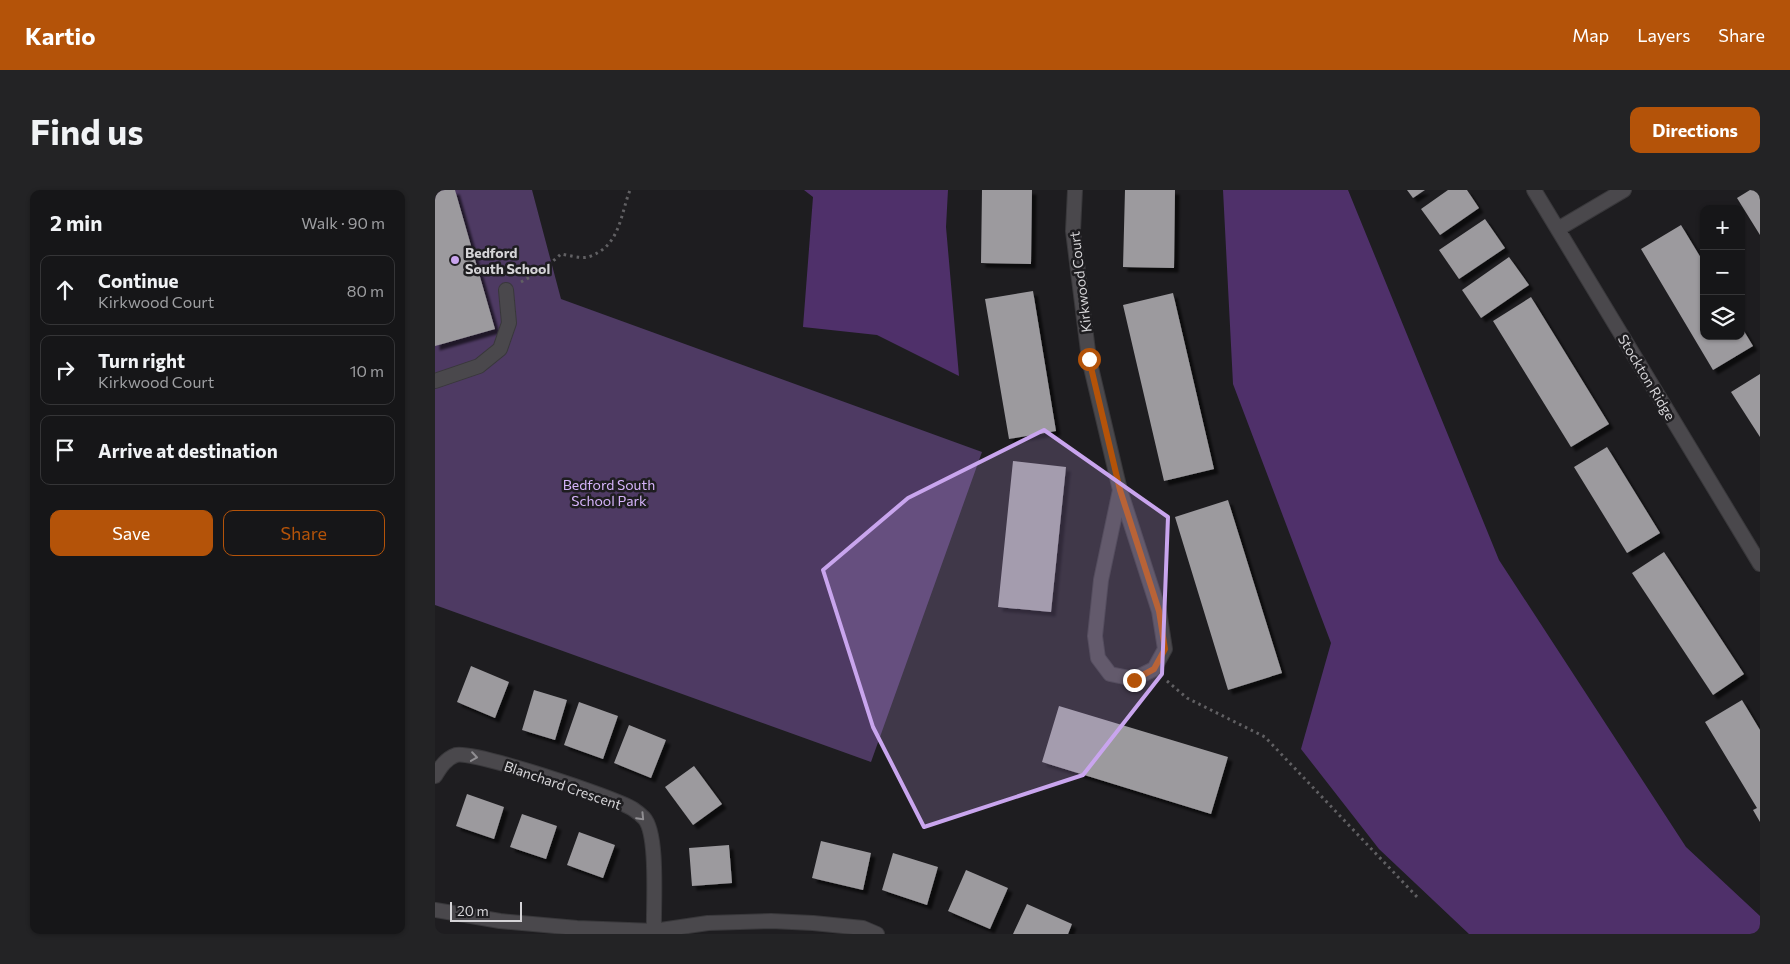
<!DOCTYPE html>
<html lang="en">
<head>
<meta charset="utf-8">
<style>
	body { margin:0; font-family:Commissioner,sans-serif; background:#232325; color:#f1f3f6 }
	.controls { position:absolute; right:15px; top:15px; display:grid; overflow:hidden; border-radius:10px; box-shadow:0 1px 4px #0004 }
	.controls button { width:45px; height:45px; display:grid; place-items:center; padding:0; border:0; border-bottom:1px solid #353537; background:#161618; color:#f1f3f6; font:25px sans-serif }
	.scale { position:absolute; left:15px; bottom:12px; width:72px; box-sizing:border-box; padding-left:5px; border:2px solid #d5d4d7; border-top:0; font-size:14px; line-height:18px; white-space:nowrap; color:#d5d4d7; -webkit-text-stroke:4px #1e1d20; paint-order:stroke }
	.stop { position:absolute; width:15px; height:15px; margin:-11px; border:4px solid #b45309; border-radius:50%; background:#fff }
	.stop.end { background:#b45309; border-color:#fff; box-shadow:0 1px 5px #0008 }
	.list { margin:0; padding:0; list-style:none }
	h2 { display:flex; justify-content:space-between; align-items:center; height:65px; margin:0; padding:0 20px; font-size:21px }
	h2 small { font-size:16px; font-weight:400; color:#9e9fa2 }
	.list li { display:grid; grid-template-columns:32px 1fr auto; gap:15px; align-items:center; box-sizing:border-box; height:70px; margin:0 10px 10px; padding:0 10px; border:1px solid #353537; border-radius:10px }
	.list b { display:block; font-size:19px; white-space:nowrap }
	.list p { margin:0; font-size:16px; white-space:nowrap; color:#9e9fa2 }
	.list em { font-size:16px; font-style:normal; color:#9e9fa2 }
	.actions { display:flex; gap:10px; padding:15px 20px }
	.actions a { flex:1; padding:11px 0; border:1px solid #b45309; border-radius:10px; text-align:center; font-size:18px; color:#b45309 }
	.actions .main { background:#b45309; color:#fff }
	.icon { flex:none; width:28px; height:28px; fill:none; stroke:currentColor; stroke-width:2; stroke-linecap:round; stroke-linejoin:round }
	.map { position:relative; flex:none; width:1325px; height:744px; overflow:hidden; border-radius:10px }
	header { display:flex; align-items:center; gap:30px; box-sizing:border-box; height:70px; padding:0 25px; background:#b45309; color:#fff }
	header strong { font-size:24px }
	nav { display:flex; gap:28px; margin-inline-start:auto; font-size:18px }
	.intro { display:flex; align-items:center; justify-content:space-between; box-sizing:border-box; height:120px; padding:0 30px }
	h1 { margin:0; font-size:35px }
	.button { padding:12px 22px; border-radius:10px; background:#b45309; color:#fff; font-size:18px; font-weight:700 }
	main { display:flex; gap:30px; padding:0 30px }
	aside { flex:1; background:#161618; border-radius:10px; box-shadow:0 1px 4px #0004 }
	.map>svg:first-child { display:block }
</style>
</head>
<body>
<header>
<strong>Kartio</strong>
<nav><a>Map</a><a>Layers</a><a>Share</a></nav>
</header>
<div class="intro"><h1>Find us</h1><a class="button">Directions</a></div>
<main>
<aside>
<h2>2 min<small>Walk · 90 m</small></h2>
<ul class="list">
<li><svg class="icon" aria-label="ahead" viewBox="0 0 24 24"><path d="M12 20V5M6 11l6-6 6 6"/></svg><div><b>Continue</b><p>Kirkwood Court</p></div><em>80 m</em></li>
<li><svg class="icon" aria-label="right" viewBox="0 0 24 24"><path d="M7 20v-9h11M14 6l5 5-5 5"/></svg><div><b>Turn right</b><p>Kirkwood Court</p></div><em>10 m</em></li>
<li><svg class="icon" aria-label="arrive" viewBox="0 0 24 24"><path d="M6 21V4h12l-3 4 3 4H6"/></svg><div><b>Arrive at destination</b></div></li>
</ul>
<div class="actions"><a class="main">Save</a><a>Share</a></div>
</aside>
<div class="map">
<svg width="1325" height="744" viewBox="0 0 1325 744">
	<defs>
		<filter id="shadow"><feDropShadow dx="4.5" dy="4.5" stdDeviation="1" flood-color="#0009"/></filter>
	</defs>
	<rect width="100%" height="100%" fill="#1e1d20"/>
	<!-- green -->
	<path fill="#4e3a63" d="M0 0H97L126 109 547 262 436 572 0 415Z"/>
	<!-- forest -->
	<path fill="#4f306a" d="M369 0H513L511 37 524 186 442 145 368 137 378 7Z
		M788 0H913L1064 370 1251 657 1325 726V744H1034L944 659 866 559 896 453 798 194Z"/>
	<!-- building -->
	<path fill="#9c9a9e" filter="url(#shadow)" d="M0 0H20L60 139 0 156Z
		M547 0H597L596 74 546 73Z
		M690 0H740L739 78 688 77Z
		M972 0H990L978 8Z
		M1013 0H1032L1044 18 1005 45 986 19Z
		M1315 0H1325V45L1302 8Z
		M1050 29 1070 58 1024 89 1004 60Z
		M1246 35 1269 73V146H1306V136L1318 156 1278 180 1206 59Z
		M1074 67 1094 95 1046 128 1027 100Z
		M598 101 621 241 574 249 550 109Z
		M738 103 779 279 729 291 688 115Z
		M1096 107 1174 234 1136 257 1058 131Z
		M1325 184V247L1296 202Z
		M1172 257 1225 343 1192 363 1139 277Z
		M578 271 631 277 616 422 563 417Z
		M793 310 847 483 793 500 740 327Z
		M1229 362 1309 484 1278 505 1197 383Z
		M36 476 74 492 60 528 22 512Z
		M99 500 132 510 120 550 87 540Z
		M1307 510 1325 540V632L1318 620 1322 618 1270 532Z
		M144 512 183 526 168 569 129 555Z
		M624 516 793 567 776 624 607 572Z
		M194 535 231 550 216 588 179 573Z
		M259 576 287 614 258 635 230 597Z
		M32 604 69 617 59 649 21 636Z
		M87 624 122 636 111 669 75 657Z
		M144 642 180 655 168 688 132 675Z
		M386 651 436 663 428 700 377 688Z
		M294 655 297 693 257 696 254 658Z
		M458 663 503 677 492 715 447 700Z
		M531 680 573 698 555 739 513 721Z
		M592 714 637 734 633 744H578Z"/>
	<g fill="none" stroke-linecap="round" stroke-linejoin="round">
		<defs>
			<path id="service" d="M0 191 44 176 65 159 74 133 71 100"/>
			<path id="minor" d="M640 0 638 41 654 169 685 300 724 421 730 459 719 479 699 489 675 484 663 468 660 446 666 390 685 300
				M1099 0 1325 374
				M1123 39 1189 0
				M0 586C5 578 10 569 21 565 37 560 179 607 198 619 201 621 206 625 209 628 224 644 218 720 219 744
				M0 720 65 731 142 738 219 741 273 733 336 731 378 733 428 738 442 744"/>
		</defs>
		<!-- service casing -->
		<use href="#service" stroke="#39383b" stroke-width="16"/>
		<!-- minor casing -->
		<use href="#minor" stroke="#39383b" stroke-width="16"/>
		<!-- path -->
		<path stroke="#616063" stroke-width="3" stroke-dasharray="2.5 4" stroke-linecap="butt" d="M86 92 108 80 126 64C133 65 146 69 153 67 185 57 185 26 195 0
			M732 491 752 508 830 547 984 709"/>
		<!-- service -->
		<use href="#service" stroke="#4a484c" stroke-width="14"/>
		<!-- minor -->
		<use href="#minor" stroke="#4a484c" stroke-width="14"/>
	</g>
	<!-- one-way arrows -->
	<defs><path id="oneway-chevron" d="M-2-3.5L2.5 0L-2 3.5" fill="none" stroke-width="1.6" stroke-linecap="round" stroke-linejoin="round" transform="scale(1.25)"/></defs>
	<g stroke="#908e92">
		<use href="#oneway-chevron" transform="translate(39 567) rotate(8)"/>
		<use href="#oneway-chevron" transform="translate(206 627) rotate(46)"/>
	</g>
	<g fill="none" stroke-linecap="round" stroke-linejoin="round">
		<!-- route -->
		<path stroke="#b45309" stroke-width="6" d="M654 169 685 300 724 421 730 459 719 479 699 490"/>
	</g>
	<!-- marked area -->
	<path fill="#c9a5ee" fill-opacity="0.2" stroke="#c9a5ee" stroke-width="4" stroke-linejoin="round" d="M609 240 733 327 727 484 648 585 489 637 438 537 388 380 473 308Z"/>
	<!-- markers -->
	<circle fill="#c9a5ee" stroke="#1e1d20" stroke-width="2" cx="20" cy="70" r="5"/>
	<g text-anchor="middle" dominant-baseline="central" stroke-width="5" stroke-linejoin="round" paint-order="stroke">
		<!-- poi labels -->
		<g font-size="14" font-weight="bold" fill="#d5d4d7" stroke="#1e1d20" text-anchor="start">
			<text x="30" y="62">Bedford<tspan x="30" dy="16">South School</tspan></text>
		</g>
		<!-- street labels -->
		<g font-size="14" fill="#d5d4d7" stroke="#1e1d20">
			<text transform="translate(645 92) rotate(-97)">Kirkwood Court</text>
			<text transform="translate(1212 187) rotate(59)">Stockton Ridge</text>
			<text transform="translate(128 595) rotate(19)">Blanchard Crescent</text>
		</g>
		<!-- park labels -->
		<g font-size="14" fill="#d6b4fb" stroke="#1e1d20">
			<text x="174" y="294">Bedford South<tspan x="174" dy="16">School Park</tspan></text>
		</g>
	</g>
</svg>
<div class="controls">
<button>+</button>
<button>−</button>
<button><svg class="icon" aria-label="layers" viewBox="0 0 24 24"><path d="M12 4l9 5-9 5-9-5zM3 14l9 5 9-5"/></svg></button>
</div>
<div class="scale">20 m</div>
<div class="stop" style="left:654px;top:169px"></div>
<div class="stop end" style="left:699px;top:490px"></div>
</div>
</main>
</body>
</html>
